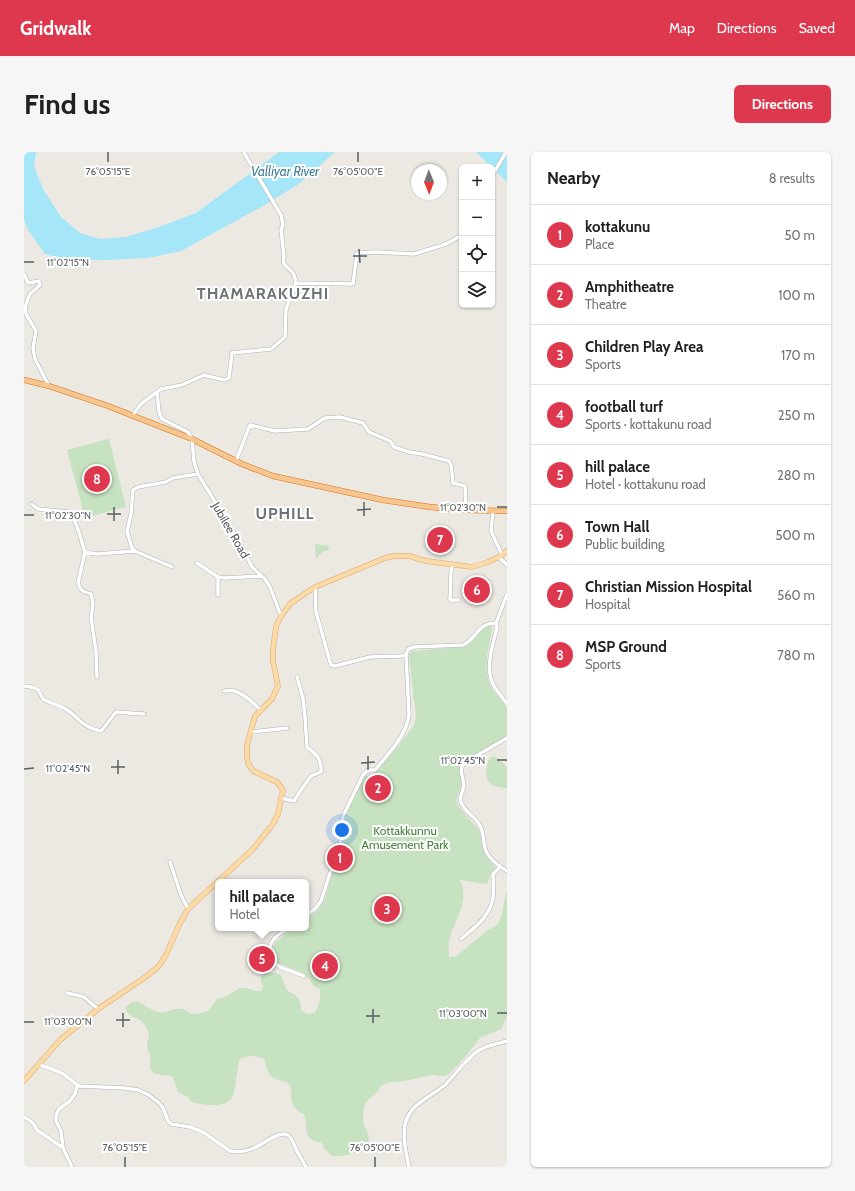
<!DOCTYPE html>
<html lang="en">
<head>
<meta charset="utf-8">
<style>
	body { margin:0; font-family:Cabin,sans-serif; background:#f6f6f6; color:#202124 }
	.controls { position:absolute; right:12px; top:12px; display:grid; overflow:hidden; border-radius:6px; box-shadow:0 1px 3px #0004 }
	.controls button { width:36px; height:36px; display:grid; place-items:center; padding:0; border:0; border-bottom:1px solid #e0e0e0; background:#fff; color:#202124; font:20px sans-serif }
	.compass { position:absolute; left:387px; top:12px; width:36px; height:36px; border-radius:50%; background:#fff; box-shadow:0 1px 3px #0004; rotate:179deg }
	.you { position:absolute; left:318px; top:678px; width:14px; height:14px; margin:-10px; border:3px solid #fff; border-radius:50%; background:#1a73e8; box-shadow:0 0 0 6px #1a73e833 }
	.badge { display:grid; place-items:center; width:26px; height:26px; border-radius:50%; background:#dd384e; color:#fff; font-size:13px; font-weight:700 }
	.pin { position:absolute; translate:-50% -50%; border:2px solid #fff; box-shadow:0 1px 4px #0006 }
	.popup { position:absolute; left:191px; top:727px; width:94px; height:52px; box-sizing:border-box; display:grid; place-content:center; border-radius:6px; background:#fff; filter:drop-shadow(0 1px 3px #0005); font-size:13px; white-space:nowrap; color:#757577 }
	.popup b { font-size:15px; color:#202124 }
	.popup::after { content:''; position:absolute; left:50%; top:100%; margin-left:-8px; border:8px solid transparent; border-top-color:#fff }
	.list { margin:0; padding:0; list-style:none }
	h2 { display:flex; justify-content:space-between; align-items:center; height:52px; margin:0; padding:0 16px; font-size:17px }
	h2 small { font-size:13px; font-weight:400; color:#757577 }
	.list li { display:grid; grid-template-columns:26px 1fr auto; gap:12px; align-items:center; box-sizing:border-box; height:60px; padding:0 16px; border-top:1px solid #e0e0e0 }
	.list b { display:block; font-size:15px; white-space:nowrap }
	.list p { margin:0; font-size:13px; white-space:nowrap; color:#757577 }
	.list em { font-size:13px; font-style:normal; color:#757577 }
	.icon { flex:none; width:22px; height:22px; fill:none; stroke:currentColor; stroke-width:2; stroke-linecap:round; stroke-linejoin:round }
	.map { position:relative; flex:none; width:483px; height:1015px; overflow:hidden; border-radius:6px }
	header { display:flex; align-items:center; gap:24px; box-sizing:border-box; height:56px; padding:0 20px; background:#dd384e; color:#fff }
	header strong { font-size:19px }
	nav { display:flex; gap:22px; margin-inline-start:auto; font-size:14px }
	.intro { display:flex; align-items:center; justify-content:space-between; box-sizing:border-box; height:96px; padding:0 24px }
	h1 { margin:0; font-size:28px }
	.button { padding:10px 18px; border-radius:6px; background:#dd384e; color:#fff; font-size:14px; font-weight:700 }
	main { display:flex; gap:24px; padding:0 24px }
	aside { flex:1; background:#fff; border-radius:6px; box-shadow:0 1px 3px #0004 }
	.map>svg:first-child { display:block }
</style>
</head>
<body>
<header>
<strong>Gridwalk</strong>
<nav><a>Map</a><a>Directions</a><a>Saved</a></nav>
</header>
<div class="intro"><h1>Find us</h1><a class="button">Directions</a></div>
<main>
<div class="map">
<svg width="483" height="1015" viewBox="0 0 483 1015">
	<rect width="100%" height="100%" fill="#ece8e2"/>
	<!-- green -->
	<path fill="#c7e2c0" d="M85 287 102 355 61 366 43 298Z
		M291 392 305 394 304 398 298 400 292 407Z
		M465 474H468V478C465 495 458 518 467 535 471 542 477 548 483 555V585L458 598 435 612 438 633 432 648 435 655 455 678 459 694 465 708 472 716 466 724 463 732 436 728C447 749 429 769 425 789 424 794 425 800 425 805H431L465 777C481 774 477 753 483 740V865L477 877 456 886 442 904 429 918 425 922 420 924H414L409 923 380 929 362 931 357 934 351 943C339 947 338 961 340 973 341 976 343 978 344 981 347 992 342 997 333 1000 324 1003 317 1005 308 1004L300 996 298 991C277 988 285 977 280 962 271 958 267 953 267 943 267 939 268 937 266 934 263 928 255 929 250 926 243 922 242 914 240 907 232 903 222 903 215 908L210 942C204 958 180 953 167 950L164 945 154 940 149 925C143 922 135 924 130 921 123 917 127 909 126 903 125 900 123 898 123 894 123 890 125 886 125 881 123 878 121 872 118 870 111 863 105 868 102 856 111 841 122 857 134 860 142 862 150 855 158 857 161 857 163 860 166 861 172 863 182 861 186 857 189 854 191 850 193 847L203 844 216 836H222L232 839H237L239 834 237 830V824L241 821H252L256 823C260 828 260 833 263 838 266 841 269 841 271 843 276 847 277 853 277 858L283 862 291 861 296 848V837L291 835 284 826 277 820 253 811 248 806 247 798 252 790 269 776H282V767L295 757 301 747 309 719 320 689 319 668 325 654 342 624 347 625 376 592 390 573 392 565 391 552 389 546V540L385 502 388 499 440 495 445 491 456 480Z
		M467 605H472L483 615V637C479 635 474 635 470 634 459 629 461 613 467 605Z"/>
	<!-- water -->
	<path fill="#a6e6f9" d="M0 0H12L10 14 19 37 37 65 56 81 76 87 102 85 132 76 172 61 255 0H311L276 31 246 50 157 99 124 106 81 108H46L21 102 4 78 0 67Z
		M452 0H483V30Z"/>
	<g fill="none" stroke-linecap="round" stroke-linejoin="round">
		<defs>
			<path id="minor" d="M220 1 257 63 259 73 257 77 260 105C257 114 265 115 269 121 271 124 271 127 272 131
				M468 24 482 0
				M0 122 4 131 15 129 16 133 6 142 1 155 2 162 12 179 9 196 11 207 25 234
				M108 264 117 252 133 240
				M212 309 226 273 251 279 284 277 301 266 316 265 339 271 345 280 366 289 370 295 385 300 398 302 425 309 427 313 429 331 441 334 442 358
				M8 352 14 357 44 360C55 371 56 387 61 400L73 402 111 399
				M469 359 467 379 478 403
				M61 400 54 431C56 439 60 440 67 442L69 452 67 466 72 499 73 525
				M475 405 483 413
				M173 411 194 425 201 426 238 424
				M428 413 427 420 426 448H435
				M148 415 111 399 108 396 103 379 107 362 109 338 114 335 142 330 149 326 174 322
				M194 425V443
				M291 435 292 460 307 513 311 514 346 505 377 504 382 503 384 497 390 495 439 493C453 487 453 471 472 471
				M483 442 472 471 473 475C469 493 460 517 470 534 474 540 479 546 483 552
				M257 464 246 435 241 427 228 415 213 386 174 322 170 310 168 287 164 280 138 267 135 260 133 240 137 237 158 233 180 223 200 228 205 226 208 201 247 197 261 185 262 157 272 131 329 132 333 101 352 100 390 102 422 92 438 83
				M0 534C7 535 13 535 16 541 17 543 18 545 19 547 22 550 35 553 40 556 54 564 58 576 77 579L78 578 92 560 120 562
				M200 539C203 539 207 538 210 539 220 541 230 552 237 558
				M227 580 263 576
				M483 586 440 611C434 618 440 626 440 634 439 638 437 643 436 647 438 658 449 663 455 672 460 679 459 688 461 696 463 706 475 714 483 719
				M257 646 270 649 277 638 287 624 297 620C298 607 292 602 283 595L281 565 279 546 273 525
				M146 710 157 743 164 757
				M282 763 292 756 297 749 317 687 319 664 339 623 344 618H351C364 602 383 583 385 562L382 503
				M264 776C250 785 243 790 246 808L256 815 280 824
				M437 787C450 776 467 764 469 745 470 738 469 730 469 722L476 715
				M43 841 60 845 74 857
				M14 912 38 921 55 934 101 936 114 938 125 943 135 951 139 956 144 969 147 972 166 975 179 980 206 999C214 1001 223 999 230 996 239 993 258 975 266 985 269 989 271 994 273 999 276 1004 279 1010 282 1015
				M0 965 9 971 13 978 39 996
				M48 1015 39 996 37 979 32 969V963L35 957 46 949 51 942 53 933
				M385 1015C382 1000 377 981 383 966 390 950 410 943 422 932 432 922 442 907 454 899 462 893 473 892 483 889"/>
			<path id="major" d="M0 929 36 888 74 857 123 824 134 815 142 803 155 773 164 757 228 698 249 672 254 662 259 638 253 630 229 619 224 611 223 603V593L231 564 248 547 254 534 249 509V498L252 474 257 464 267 451 291 435 361 406 370 404H385L402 409 448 415 464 410 475 405 483 399"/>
			<path id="highway" d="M0 228 25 234 84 254 168 287 218 312 249 324 359 348 406 355 442 358 483 359"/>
		</defs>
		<!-- minor casing -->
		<use href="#minor" stroke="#aeb1b4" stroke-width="4.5"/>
		<!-- major casing -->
		<use href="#major" stroke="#e7a460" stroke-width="5.5"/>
		<!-- highway casing -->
		<use href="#highway" stroke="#df7110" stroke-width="6"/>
		<!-- minor -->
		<use href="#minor" stroke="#fff" stroke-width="3.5"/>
		<!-- major -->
		<use href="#major" stroke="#f9dbaa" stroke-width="4.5"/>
		<!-- highway -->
		<use href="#highway" stroke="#f5c690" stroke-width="5"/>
	</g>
	<!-- ticks -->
	<path fill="none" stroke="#5a5f62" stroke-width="1.5" d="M84 0V10M334 0V10M335 97 336 111M329 104H343M0 110H10M340 350V364M90 355V369M473 355H483M333 358 347 357M83 362H97M0 363H10M344 604V618M94 608V622M473 608H483M337 611 351 610M87 615H101M0 617 10 616M349 857V871M99 861V875M473 861H483M342 864H356M92 868H106M0 870H10M101 1005V1015M351 1005V1015"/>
	<g text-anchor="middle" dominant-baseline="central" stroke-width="4" stroke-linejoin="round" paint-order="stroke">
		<!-- street labels -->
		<g font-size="12" fill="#5a5f62" stroke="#fff">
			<text transform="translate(207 378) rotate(60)">Jubilee Road</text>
		</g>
		<!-- park labels -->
		<g font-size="12" fill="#46813a" stroke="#fff">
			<text x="381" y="678">Kottakkunnu<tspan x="381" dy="14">Amusement Park</tspan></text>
		</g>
		<!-- water labels -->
		<g font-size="13" font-style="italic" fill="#3f7e98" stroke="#fff">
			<text x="261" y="19">Valliyar River</text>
		</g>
		<!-- district labels -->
		<g font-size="16" font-weight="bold" letter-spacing="1" fill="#6b7174" stroke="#fff">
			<text x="239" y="141">THAMARAKUZHI</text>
			<text x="261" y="361">UPHILL</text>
		</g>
	</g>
	<g font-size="10" text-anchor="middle" fill="#5a5f62" stroke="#fff" stroke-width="4" stroke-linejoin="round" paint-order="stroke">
		<text x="84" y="23">76°05'15"E</text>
		<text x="334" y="23">76°05'00"E</text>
		<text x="44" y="114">11°02'15"N</text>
		<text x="439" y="359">11°02'30"N</text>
		<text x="44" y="367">11°02'30"N</text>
		<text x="439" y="612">11°02'45"N</text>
		<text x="44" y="620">11°02'45"N</text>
		<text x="439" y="865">11°03'00"N</text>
		<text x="44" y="873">11°03'00"N</text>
		<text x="101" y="999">76°05'15"E</text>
		<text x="351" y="999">76°05'00"E</text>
	</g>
</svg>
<div class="controls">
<button>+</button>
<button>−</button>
<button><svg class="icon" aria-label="locate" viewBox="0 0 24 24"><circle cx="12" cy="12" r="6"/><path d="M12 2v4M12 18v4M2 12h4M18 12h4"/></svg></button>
<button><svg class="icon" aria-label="layers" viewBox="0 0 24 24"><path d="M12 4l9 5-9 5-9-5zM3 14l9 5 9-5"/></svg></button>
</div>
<svg class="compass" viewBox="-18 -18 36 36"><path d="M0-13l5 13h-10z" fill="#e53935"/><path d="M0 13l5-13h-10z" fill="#757577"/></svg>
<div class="you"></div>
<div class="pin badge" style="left:316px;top:706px">1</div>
<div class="pin badge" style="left:354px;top:636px">2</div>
<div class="pin badge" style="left:363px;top:757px">3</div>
<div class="pin badge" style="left:301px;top:814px">4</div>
<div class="pin badge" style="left:238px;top:807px">5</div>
<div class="popup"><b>hill palace</b>Hotel</div>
<div class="pin badge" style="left:453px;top:438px">6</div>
<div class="pin badge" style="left:416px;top:388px">7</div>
<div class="pin badge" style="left:73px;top:327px">8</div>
</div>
<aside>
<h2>Nearby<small>8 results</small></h2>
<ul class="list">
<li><span class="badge">1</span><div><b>kottakunu</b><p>Place</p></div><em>50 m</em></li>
<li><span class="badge">2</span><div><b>Amphitheatre</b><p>Theatre</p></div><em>100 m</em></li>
<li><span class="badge">3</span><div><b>Children Play Area</b><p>Sports</p></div><em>170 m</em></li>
<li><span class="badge">4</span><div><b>football turf</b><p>Sports · kottakunu road</p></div><em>250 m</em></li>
<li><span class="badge">5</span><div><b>hill palace</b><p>Hotel · kottakunu road</p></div><em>280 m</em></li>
<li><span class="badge">6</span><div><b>Town Hall</b><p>Public building</p></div><em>500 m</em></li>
<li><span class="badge">7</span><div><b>Christian Mission Hospital</b><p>Hospital</p></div><em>560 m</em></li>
<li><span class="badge">8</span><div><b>MSP Ground</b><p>Sports</p></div><em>780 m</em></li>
</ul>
</aside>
</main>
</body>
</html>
